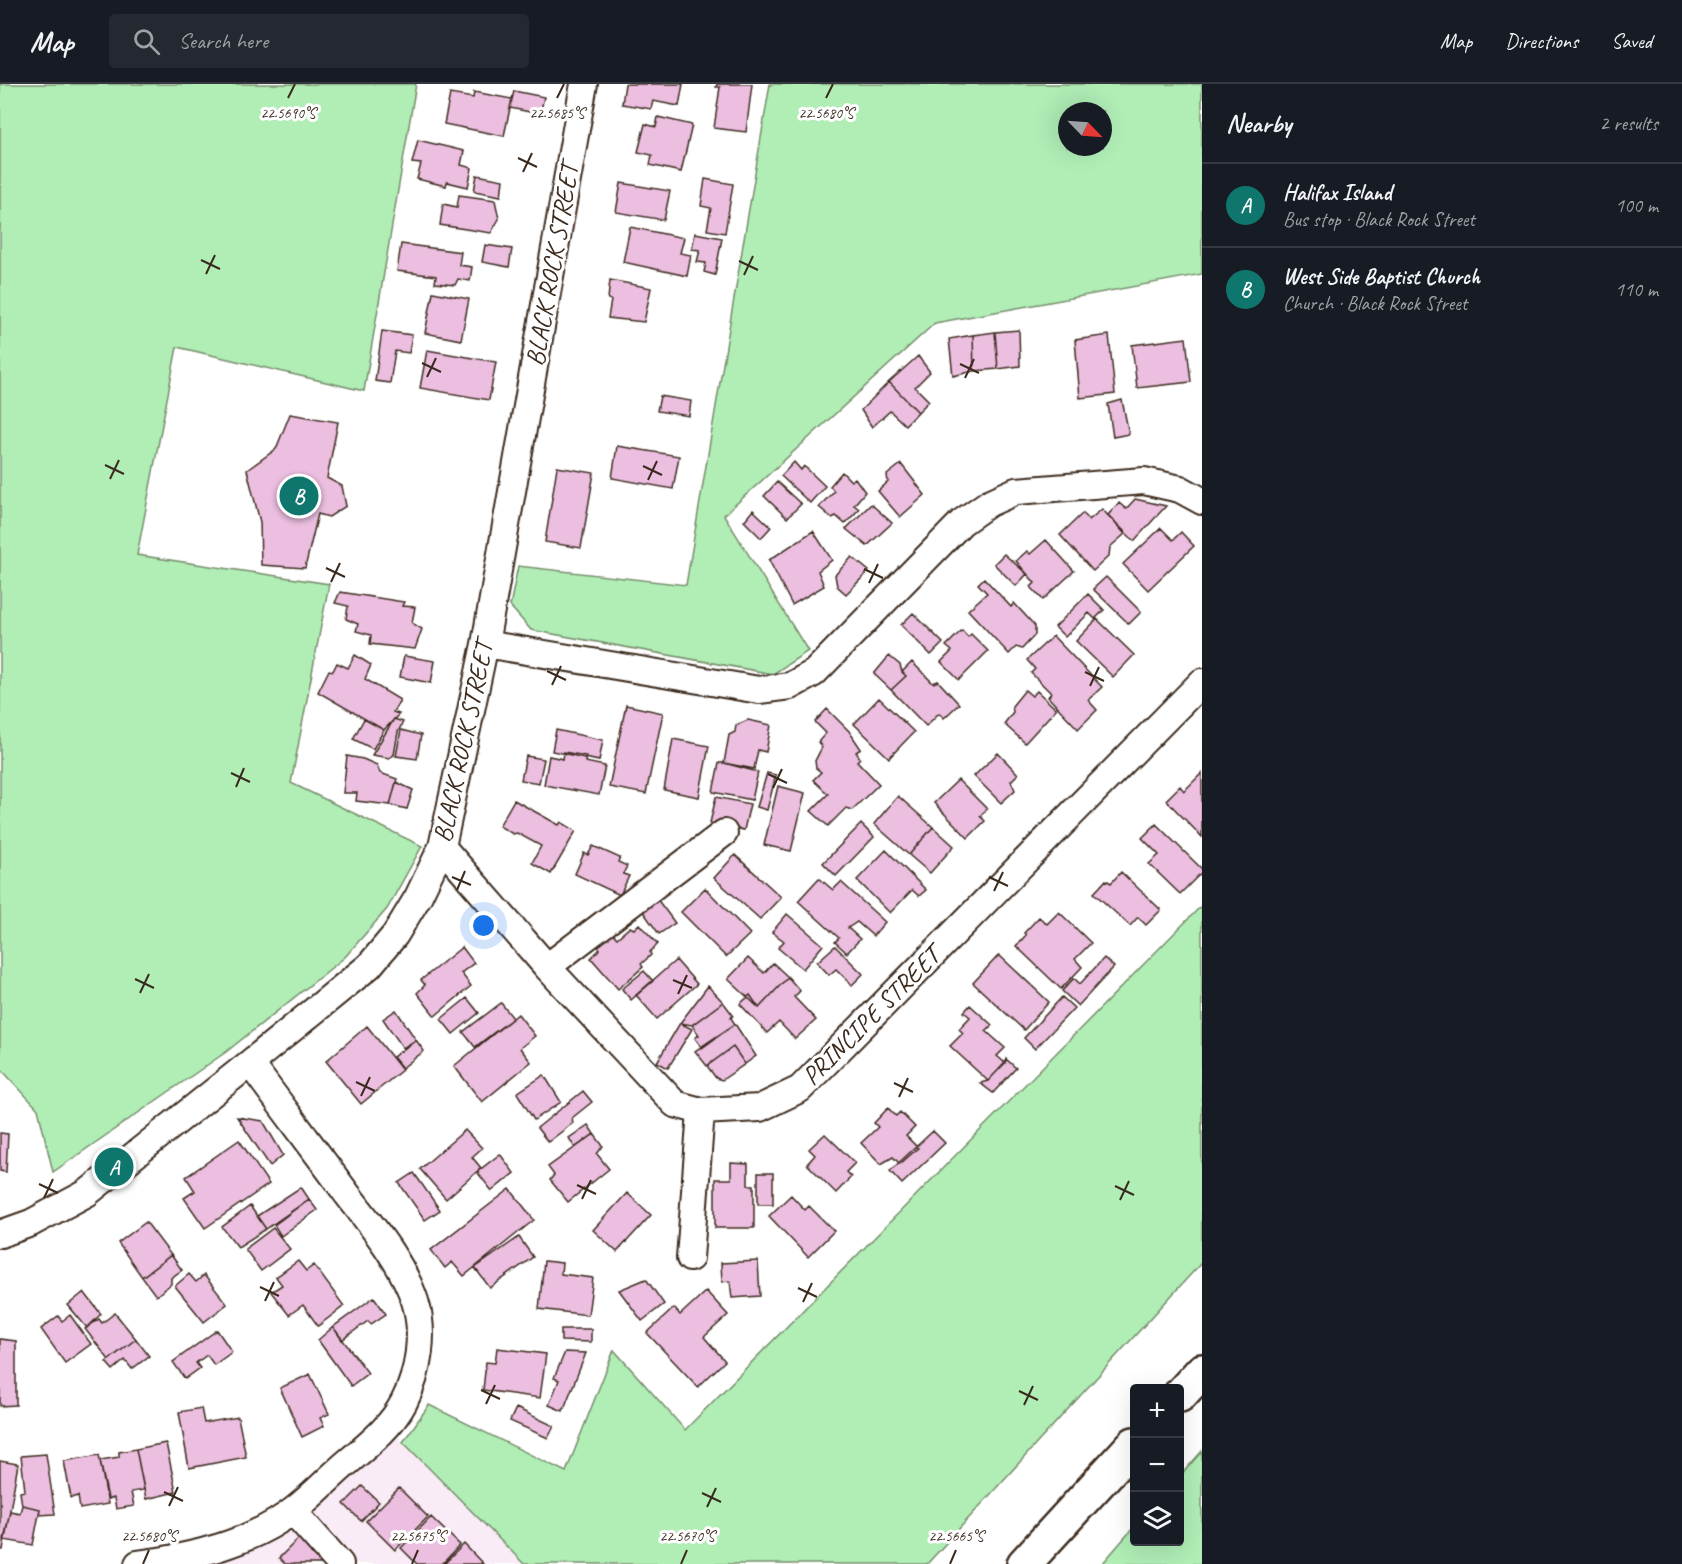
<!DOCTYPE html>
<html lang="en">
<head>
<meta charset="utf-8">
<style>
	body { margin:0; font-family:Caveat,sans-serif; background:#242831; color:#f1f3f6 }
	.controls { position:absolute; right:18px; bottom:18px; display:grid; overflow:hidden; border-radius:6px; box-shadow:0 6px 24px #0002 }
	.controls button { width:54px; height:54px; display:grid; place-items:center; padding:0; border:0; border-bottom:2px solid #363941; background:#171b24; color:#f1f3f6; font:30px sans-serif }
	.compass { position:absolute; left:1058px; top:18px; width:54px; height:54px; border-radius:50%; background:#171b24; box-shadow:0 6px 24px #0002; rotate:115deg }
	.you { position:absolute; left:484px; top:842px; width:21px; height:21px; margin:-15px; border:4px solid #fff; border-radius:50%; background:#1a73e8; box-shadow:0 0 0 9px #1a73e833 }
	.badge { display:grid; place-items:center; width:39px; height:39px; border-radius:50%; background:#0f766e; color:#fff; font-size:20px; font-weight:700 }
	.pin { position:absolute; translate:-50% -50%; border:3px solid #fff; box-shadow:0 2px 6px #0006 }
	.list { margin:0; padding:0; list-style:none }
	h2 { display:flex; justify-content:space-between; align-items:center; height:78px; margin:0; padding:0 24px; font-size:26px }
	h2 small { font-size:20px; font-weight:400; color:#9ea1a6 }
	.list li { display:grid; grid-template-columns:39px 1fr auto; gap:18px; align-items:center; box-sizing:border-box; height:84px; padding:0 24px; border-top:2px solid #363941 }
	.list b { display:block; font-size:22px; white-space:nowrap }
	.list p { margin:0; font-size:20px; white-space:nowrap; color:#9ea1a6 }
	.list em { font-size:20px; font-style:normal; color:#9ea1a6 }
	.icon { flex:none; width:33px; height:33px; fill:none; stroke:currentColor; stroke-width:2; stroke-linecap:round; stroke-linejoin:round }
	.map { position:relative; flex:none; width:1202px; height:1480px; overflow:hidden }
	header { display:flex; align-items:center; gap:36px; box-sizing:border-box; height:84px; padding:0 30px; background:#171b24; border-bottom:2px solid #363941 }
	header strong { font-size:28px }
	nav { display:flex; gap:33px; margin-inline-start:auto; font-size:21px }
	.search { width:420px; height:54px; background:#242831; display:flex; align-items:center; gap:15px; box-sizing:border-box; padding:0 21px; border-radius:6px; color:#9ea1a6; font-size:22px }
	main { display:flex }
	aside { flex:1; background:#171b24 }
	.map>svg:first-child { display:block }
</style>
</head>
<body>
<header>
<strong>Map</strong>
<div class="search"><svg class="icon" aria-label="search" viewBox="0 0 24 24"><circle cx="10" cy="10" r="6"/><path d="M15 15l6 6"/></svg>Search here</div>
<nav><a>Map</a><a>Directions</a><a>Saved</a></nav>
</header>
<main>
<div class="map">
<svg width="1202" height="1480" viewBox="0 0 1202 1480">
	<rect width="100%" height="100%" fill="#fff"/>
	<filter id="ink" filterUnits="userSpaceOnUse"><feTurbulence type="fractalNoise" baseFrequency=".0167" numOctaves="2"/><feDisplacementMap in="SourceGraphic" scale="12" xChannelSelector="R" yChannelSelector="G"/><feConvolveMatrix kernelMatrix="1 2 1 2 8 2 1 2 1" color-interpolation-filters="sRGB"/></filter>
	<g filter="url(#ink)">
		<!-- built -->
		<path fill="#f9ecf6" d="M388 1343 524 1480H170L230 1460Z"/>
		<!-- green -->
		<path fill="#b0eeb6" stroke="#768c6a" stroke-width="1.5" fill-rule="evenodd" d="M0 0H416L364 307 177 263 137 471 329 500 291 699 422 762 387 825 345 873 226 968 53 1088 38 1025 0 984Z
			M770 0H1202V190L935 239 724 431 808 567 773 590 531 546 510 522 518 482 686 501ZM1067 27H1103V63H1067Z
			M1202 821V1178L927 1480H524L403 1358 429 1321 566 1388 614 1266 685 1346Z
			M1202 1367V1480H1102L1134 1443V1458H1180V1392Z"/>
		<!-- building -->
		<path fill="#ecbee0" stroke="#3b2a1e" stroke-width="1.5" d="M625 0H683L679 22 653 17 651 25 622 20Z
			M717 0H752L746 48 714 44 720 3H716Z
			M514 7 544 13 540 30 510 24Z
			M474 8 512 15 504 52 444 40 450 10 473 14Z
			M658 33 692 41 681 88 650 81 652 71 638 68 645 40 656 43Z
			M418 56 464 67 461 81 472 84 468 103 447 98 446 102 417 95 421 80 412 79Z
			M477 91 503 96 501 112 474 107Z
			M705 95 733 100 725 149 707 146 711 124 701 122Z
			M621 99 670 107 664 136 616 128Z
			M459 111 495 116 499 135 491 149 440 141 443 120 457 123Z
			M630 143 684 154 680 169 691 171 687 192 623 178Z
			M695 149 722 154 715 191 704 188 706 179 697 178 700 166 692 165Z
			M401 160 461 168 459 181 472 183 470 197 458 195 455 201 435 199 436 192 397 187Z
			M485 161 512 165 509 183 482 178Z
			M610 196 651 204 644 238 608 234 611 216 608 215Z
			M433 208 469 215 461 256 425 249Z
			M1019 246 1020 282 998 285 995 248Z
			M382 247 412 251 409 269 395 267 390 299 375 297Z
			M995 248 998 285 974 287 973 251Z
			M973 251 974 287 953 292 949 255Z
			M1109 251 1115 310 1080 314 1075 256Z
			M1186 254 1191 298 1137 304 1132 261Z
			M427 266 496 278 489 316 420 304Z
			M918 272 930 288 915 303 929 317 918 328 889 298Z
			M889 298 918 328 905 341 890 327 872 343 861 326Z
			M660 312 691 317 689 332 657 327Z
			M1122 316 1129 350 1113 353 1108 320Z
			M290 330 338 338 327 394 342 402 346 422 329 433 318 430 305 484 261 481 260 438 247 386 276 365Z
			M617 362 679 372 673 405 612 394Z
			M794 378 801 386 804 382 825 402 810 419 781 392Z
			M901 380 925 411 900 433 878 407 888 398 887 391Z
			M557 383 594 389 581 464 545 458Z
			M842 388 851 397 855 394 865 408 854 421 859 425 845 440 836 432 832 434 819 423 834 407 830 402Z
			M777 398 801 420 787 434 764 412Z
			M1135 415 1166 422 1134 457 1108 431 1119 419 1126 425Z
			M871 420 892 439 867 462 846 445Z
			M1102 425 1125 450 1110 463 1109 472 1093 487 1060 451 1083 429 1089 436Z
			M753 426 771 443 761 454 744 437Z
			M1161 444 1173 456 1181 448 1194 462 1148 506 1123 480Z
			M813 447 832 476 818 487 824 502 792 521 769 476Z
			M1046 456 1074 487 1043 516 1031 503 1035 499 1016 477 1027 467 1030 470Z
			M1004 470 1027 490 1016 502 994 480Z
			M852 473 869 487 846 510 837 502 835 491Z
			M1106 493 1141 528 1129 540 1093 505Z
			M984 494 1011 523 1014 519 1035 542V551L1022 565 1016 563 1009 570 968 526 987 509 978 500Z
			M340 508 404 518 402 522 415 523 412 539 422 545 415 565 370 560 371 551 356 547 358 540 346 535 348 522 335 519Z
			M1088 510 1104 526 1095 535 1089 529 1065 553 1055 543Z
			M913 529 943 559 931 571 901 541Z
			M1097 535 1134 571 1113 593 1076 557Z
			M962 546 968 553 971 550 988 567 959 596 941 578 952 567 946 562Z
			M1053 552 1102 603 1088 616 1097 626 1078 645 1048 613 1051 609 1031 589 1035 585 1027 576Z
			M355 571 371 581 365 595 400 616 393 628 399 630 384 646 318 608 329 586 333 587 337 579 348 584Z
			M404 572 435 577 431 599 400 593Z
			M889 572 900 581 902 588 906 592 891 606 874 590Z
			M912 578 933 599 938 597 959 620 944 634 939 629 926 642 891 606 906 592 902 588Z
			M1025 606 1032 612 1037 607 1056 625 1025 659 1004 640 1013 628 1012 622Z
			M879 614 914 648 889 674 854 640Z
			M626 621 663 629 646 710 609 703Z
			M827 625 849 647 861 665 856 668 860 674 857 677 879 700 852 726 846 724 828 742 811 727 828 710 813 696 821 688 816 684 815 677 822 663 818 658 826 649 815 638Z
			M364 635 384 646 373 665 353 655Z
			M394 635 403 638 398 648 394 671 389 674 372 671Z
			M748 636 771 641 766 668 758 666 754 685 724 679 729 651 735 648 736 641Z
			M401 646 421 651 417 675 396 672Z
			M556 646 603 656 599 677 552 667Z
			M673 655 709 662 699 713 664 706Z
			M564 668 586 672 585 678 605 682 599 711 544 701 549 672 563 675Z
			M998 669 1018 690 1011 697 1015 706 1001 719 974 692Z
			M347 672 363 675 377 681 380 689 397 695 390 721 356 717 357 709H343Z
			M526 672 544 675 539 699 521 696Z
			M719 679H724L758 688 752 716 713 708Z
			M767 689 776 691 767 726 757 723Z
			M1202 689V753L1166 716 1180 702 1184 707Z
			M958 696 987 725 980 732 985 737 968 754 934 719Z
			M396 698 413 706 407 725 390 721Z
			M778 702 805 709 791 767 764 761Z
			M898 712 933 743 909 771 874 740Z
			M716 713 750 720 744 746 710 739Z
			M514 716 559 741 561 738 576 747 551 790 532 779 541 762 517 749 513 750 499 742Z
			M861 740 874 753 836 792 823 779Z
			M1156 740 1202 785V788L1180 810 1149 780 1159 771 1142 754Z
			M933 743 954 762 930 789 909 771Z
			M593 762 620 774 618 778 627 782 623 790 629 792 620 811 575 790 584 769 588 771Z
			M886 766 926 806 919 812 912 806 890 829 857 796Z
			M735 771 781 813 760 835 714 794Z
			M1121 788 1161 826 1146 841 1138 833 1130 842 1094 809 1106 796 1111 799Z
			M819 794 833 806 841 798 885 838 873 852 857 838 848 844 860 855 847 869 835 858 839 854 798 817Z
			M705 804 750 850 726 873 681 828Z
			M654 811 675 839 659 850 639 822Z
			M1059 828 1091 859 1075 875 1082 883 1061 905 1016 862 1026 851 1024 849 1039 833 1047 840Z
			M787 830 823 861 803 885 778 864 784 857 772 848Z
			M639 840 658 860 650 868 651 871 641 880 643 883 618 905 591 874 600 865 596 860 611 848 617 854 630 843 634 845Z
			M835 862 863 890 852 901 836 885 829 891 817 878Z
			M462 863 474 879 461 889 471 902 435 932 417 909 425 901 421 896Z
			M999 871 1049 918 1024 946 973 899Z
			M748 874 764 889 773 879 788 893 759 924 728 895Z
			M1104 874 1114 883 1078 922 1062 907 1074 894 1080 900Z
			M676 876 697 900 657 935 636 911Z
			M644 887 653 897 631 916 622 905Z
			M788 893 800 907 794 913 816 936 795 955 779 938 767 949 740 920 750 911 759 924Z
			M708 902 723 918 692 941 680 939Z
			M1062 913 1074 924 1035 965 1024 954Z
			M467 914 479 929 453 950 441 935Z
			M723 918 733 931 731 934 735 940 702 964 695 954 699 951 692 941Z
			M501 919 513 934 475 963 463 948Z
			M970 921 992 941 986 947 1005 964 997 972 1005 979 988 997 950 962 963 949 959 945 970 933 964 928Z
			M396 926 416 956 403 964 383 935Z
			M518 930 535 952 520 964 531 978 482 1018 454 982Z
			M680 939 692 945 668 984 657 978Z
			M735 940 756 972 745 980 733 963 707 982 695 967Z
			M367 942 402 986 361 1020 326 977Z
			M416 956 424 967 402 984 393 973Z
			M733 963 745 980 722 996 716 994 707 982Z
			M1006 975 1016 984 993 1009 980 999 988 997 1005 979Z
			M544 991 561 1018 534 1036 517 1009Z
			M583 1007 592 1018 572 1034 573 1039 548 1058 537 1044Z
			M888 1024 896 1032 900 1028 915 1043 906 1052 918 1064 900 1080 893 1073 881 1080 861 1059 878 1043 874 1039Z
			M237 1033 263 1037 283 1071 270 1082Z
			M588 1041 594 1050 575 1064 569 1054Z
			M465 1046 482 1064 472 1073 481 1084 446 1115 420 1085Z
			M933 1047 945 1059 902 1100 890 1087Z
			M0 1049 8 1050 6 1088 0 1087Z
			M594 1050 603 1062 597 1070 609 1085 568 1118 550 1096 554 1091 548 1083Z
			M825 1050 855 1079 846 1088 851 1093 836 1109 807 1080 815 1071 809 1065Z
			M239 1056 269 1100 205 1144 184 1114 195 1107 186 1093Z
			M500 1070 514 1089 492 1107 477 1088Z
			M731 1079 748 1080V1101H754V1144H715V1095H731Z
			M414 1089 440 1126 425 1136 399 1099Z
			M758 1089H773V1120H758Z
			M301 1103 309 1115 266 1145 257 1132Z
			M510 1105 534 1136 464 1192 452 1178 445 1184 431 1166Z
			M627 1109 651 1131 617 1168 593 1146Z
			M791 1111 805 1126 809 1122 834 1147 808 1173 769 1132Z
			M309 1115 317 1126 281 1152 274 1141Z
			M250 1122 266 1145 238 1163 222 1143Z
			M146 1138 171 1171 142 1193 118 1159Z
			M273 1144 290 1165 261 1187 245 1165Z
			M519 1153 533 1173 490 1204 475 1184Z
			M171 1171 182 1186 171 1194V1200L156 1212 142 1193Z
			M298 1177 306 1187 314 1181 344 1222 318 1242 303 1221 289 1231 271 1208 282 1201 276 1193Z
			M544 1177 562 1179 561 1190 593 1194 588 1231 539 1225Z
			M758 1177 760 1212 732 1214 730 1197 722 1198 721 1179Z
			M189 1190 196 1198 204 1191 227 1220 204 1238 175 1202Z
			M646 1195 664 1220 642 1237 619 1206Z
			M706 1207 728 1231 704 1253 725 1277 698 1303 647 1249 674 1224 680 1231Z
			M84 1208 101 1230 87 1244 68 1221Z
			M374 1213 386 1230 371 1240 368 1237 342 1256 333 1243Z
			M115 1229 136 1255 109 1276 85 1245 99 1235 102 1239Z
			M70 1231 91 1260 65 1279 41 1245 58 1232 62 1237Z
			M333 1243 368 1289 351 1302 318 1256Z
			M561 1245H591V1258L561 1257Z
			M217 1246 232 1268 214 1281 207 1271 196 1279 200 1284 185 1295 173 1278Z
			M0 1255 16 1257V1321L0 1322Z
			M136 1255 149 1272 132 1285 125 1276 113 1286 106 1278Z
			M497 1264 546 1270 540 1314 483 1306 486 1278 495 1279Z
			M565 1268 586 1269 563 1327 549 1321 559 1296 554 1294Z
			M310 1290 329 1330 320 1334 324 1342 302 1353 280 1304Z
			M201 1324 204 1339 238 1333 246 1373 189 1384 179 1328Z
			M516 1324 554 1342 548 1354 510 1337Z
			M166 1359 176 1408 146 1415 136 1365Z
			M136 1365 144 1406 131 1408 134 1422 116 1425 114 1414 108 1415 100 1376 119 1373V1368Z
			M46 1370 55 1430 39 1431 40 1425 22 1421 20 1408 25 1407 21 1372Z
			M99 1371 108 1420 80 1425 78 1412 71 1414 64 1377Z
			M0 1377 18 1380 3 1466 0 1465Z
			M362 1402 379 1418 361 1437 344 1420Z
			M399 1404 428 1433 395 1466 366 1437Z
			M22 1421 40 1425 33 1461 4 1456 10 1427 20 1429Z
			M431 1433 460 1461 442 1480H417L401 1464Z
			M300 1453 326 1480H285L279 1474Z
			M464 1460 483 1480H444Z"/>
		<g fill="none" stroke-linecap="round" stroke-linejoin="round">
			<defs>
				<path id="minor" d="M485 560 759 606 790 602 814 589 962 438 989 419 1016 407 1144 397 1180 405 1202 417
					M442 763 547 883 675 1020 701 1027 760 1024 800 1005 1202 598
					M547 883 724 749
					M0 1150 31 1139 87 1109 250 979 369 882 395 851 418 813 442 763 485 560 584 0
					M690 1174 701 1027
					M293 1427 340 1480
					M138 1480C192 1473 250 1460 294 1426 311 1413 326 1397 342 1383 364 1364 390 1345 404 1318 419 1289 425 1248 415 1217 402 1178 372 1142 347 1110 315 1066 282 1023 250 979"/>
				<path id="primary" d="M1180 1311 1202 1287
					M1024 1480 1134 1360"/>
			</defs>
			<!-- minor casing -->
			<use href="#minor" stroke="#3b2a1e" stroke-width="30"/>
			<!-- primary casing -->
			<use href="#primary" stroke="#3b2a1e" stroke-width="38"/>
			<!-- minor -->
			<use href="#minor" stroke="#fff" stroke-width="26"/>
			<!-- primary -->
			<use href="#primary" stroke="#fff" stroke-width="33"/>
		</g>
	</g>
	<!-- ticks -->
	<path fill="none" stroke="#3b2a1e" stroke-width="2" d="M288 14 295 0M557 14 564 0M826 14 833 0M518 74 537 83M523 88 532 69M201 176 220 185M739 177 758 186M206 190 215 171M744 191 753 172M422 279 441 288M960 280 979 289M427 293 436 274M965 294 974 275M105 381 124 390M643 382 662 391M110 395 119 376M648 396 657 377M326 484 345 493M864 485 883 494M331 498 340 479M869 499 878 480M547 587 566 596M1085 588 1104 597M552 601 561 582M1090 602 1099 583M231 689 250 698M768 690 787 699M236 703 244 684M773 704 782 685M452 793 471 801M989 793 1008 802M457 806 465 787M994 807 1003 788M135 895 154 904M673 896 692 904M140 909 149 890M678 910 687 891M356 998 375 1007M894 999 913 1008M361 1012 370 993M899 1013 908 994M39 1100 58 1109M577 1101 596 1110M1115 1102 1134 1111M44 1114 53 1095M582 1115 591 1096M1120 1116 1129 1097M260 1203 279 1212M798 1204 817 1213M265 1217 274 1198M803 1218 812 1199M481 1306 500 1315M1019 1307 1038 1316M486 1320 495 1301M1024 1321 1033 1302M164 1408 183 1417M702 1409 721 1418M169 1422 178 1403M707 1423 716 1404M143 1480 149 1466M412 1480 418 1466M681 1480 687 1466M950 1480 956 1466"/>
	<g text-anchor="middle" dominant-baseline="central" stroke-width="6" stroke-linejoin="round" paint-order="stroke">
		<!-- street labels -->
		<g font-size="26" fill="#3b2a1e" stroke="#fff">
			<text transform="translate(552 181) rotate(-80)">BLACK ROCK STREET</text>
			<text transform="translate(463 658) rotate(-78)">BLACK ROCK STREET</text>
			<text transform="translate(871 932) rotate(-45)">PRINCIPE STREET</text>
		</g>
	</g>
	<g font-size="15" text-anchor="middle" fill="#3b2a1e" stroke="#fff" stroke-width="6" stroke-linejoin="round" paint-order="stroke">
		<text x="288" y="34">22.5690°S</text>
		<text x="557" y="34">22.5685°S</text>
		<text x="826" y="34">22.5680°S</text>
		<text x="149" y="1457">22.5680°S</text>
		<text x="418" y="1457">22.5675°S</text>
		<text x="687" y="1457">22.5670°S</text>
		<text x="956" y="1457">22.5665°S</text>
	</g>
</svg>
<div class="controls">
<button>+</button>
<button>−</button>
<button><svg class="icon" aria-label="layers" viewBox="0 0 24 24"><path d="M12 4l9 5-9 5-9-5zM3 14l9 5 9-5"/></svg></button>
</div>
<svg class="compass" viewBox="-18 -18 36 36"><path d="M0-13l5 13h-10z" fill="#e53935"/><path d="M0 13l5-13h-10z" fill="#9ea1a6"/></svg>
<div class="you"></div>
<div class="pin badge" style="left:114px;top:1083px">A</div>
<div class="pin badge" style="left:299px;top:412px">B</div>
</div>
<aside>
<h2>Nearby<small>2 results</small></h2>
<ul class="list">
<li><span class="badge">A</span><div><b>Halifax Island</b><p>Bus stop · Black Rock Street</p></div><em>100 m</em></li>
<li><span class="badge">B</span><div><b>West Side Baptist Church</b><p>Church · Black Rock Street</p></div><em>110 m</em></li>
</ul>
</aside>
</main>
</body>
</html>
